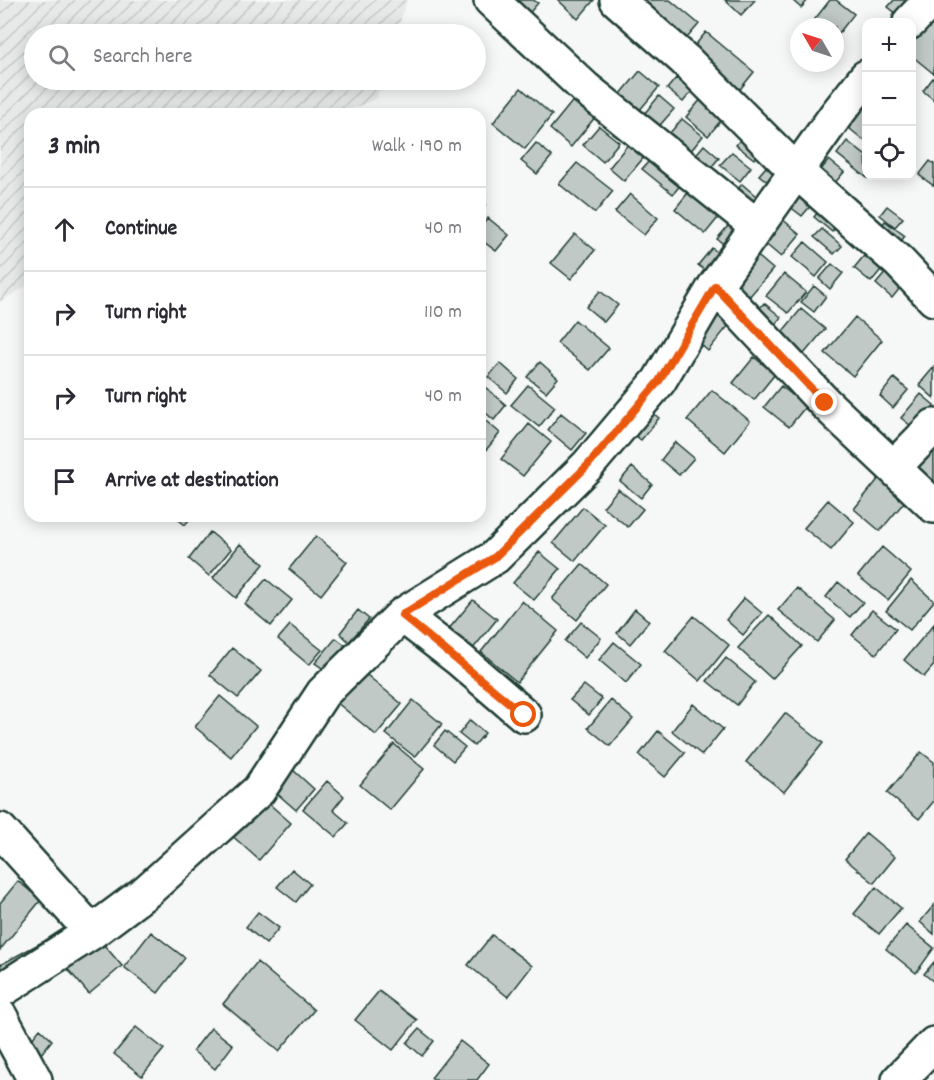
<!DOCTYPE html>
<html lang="en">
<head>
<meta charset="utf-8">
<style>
	body { margin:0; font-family:Dekko,sans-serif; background:#f7f7f7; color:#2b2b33 }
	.controls { position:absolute; right:18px; top:18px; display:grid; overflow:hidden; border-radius:12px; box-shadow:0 3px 15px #0003 }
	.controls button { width:54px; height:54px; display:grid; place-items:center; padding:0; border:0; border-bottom:2px solid #e1e1e2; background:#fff; color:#2b2b33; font:30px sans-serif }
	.compass { position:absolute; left:790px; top:18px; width:54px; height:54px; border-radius:50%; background:#fff; box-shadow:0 3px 15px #0003; rotate:309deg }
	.stop { position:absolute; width:18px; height:18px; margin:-14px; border:4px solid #ea580c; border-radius:50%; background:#fff }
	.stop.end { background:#ea580c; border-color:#fff; box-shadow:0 2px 6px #0008 }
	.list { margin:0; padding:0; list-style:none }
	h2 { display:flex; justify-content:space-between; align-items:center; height:78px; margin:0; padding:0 24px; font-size:26px }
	h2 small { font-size:20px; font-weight:400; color:#7c7c81 }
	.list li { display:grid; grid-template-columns:39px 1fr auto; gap:18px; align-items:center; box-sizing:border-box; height:84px; padding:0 24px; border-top:2px solid #e1e1e2 }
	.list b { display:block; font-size:22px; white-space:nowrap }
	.list em { font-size:20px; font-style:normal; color:#7c7c81 }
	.icon { flex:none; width:33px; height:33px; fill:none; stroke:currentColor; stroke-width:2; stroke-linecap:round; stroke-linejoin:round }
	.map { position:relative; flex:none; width:934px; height:1080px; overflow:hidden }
	.search { position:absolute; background:#fff; box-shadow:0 3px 15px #0003; left:24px; top:24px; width:462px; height:66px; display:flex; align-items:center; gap:15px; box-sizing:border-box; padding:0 21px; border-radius:33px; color:#7c7c81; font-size:22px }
	.panel { position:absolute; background:#fff; box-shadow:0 3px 15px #0003; left:24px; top:108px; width:462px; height:414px; border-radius:18px }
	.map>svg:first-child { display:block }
</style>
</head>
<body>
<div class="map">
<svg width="934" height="1080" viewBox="0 0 934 1080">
	<defs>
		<pattern id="industrial-furrows" width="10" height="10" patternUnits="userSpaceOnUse" patternTransform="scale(1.5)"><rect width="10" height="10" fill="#e6e9e8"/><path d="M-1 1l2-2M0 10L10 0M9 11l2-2" fill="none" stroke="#c5c9c8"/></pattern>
	</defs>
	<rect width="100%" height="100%" fill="#f6f7f7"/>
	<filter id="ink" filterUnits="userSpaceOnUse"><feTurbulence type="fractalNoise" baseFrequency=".0167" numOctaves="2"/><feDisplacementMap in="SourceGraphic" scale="12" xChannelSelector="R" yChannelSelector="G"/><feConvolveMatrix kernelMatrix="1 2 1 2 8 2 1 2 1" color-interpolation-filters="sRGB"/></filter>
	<g filter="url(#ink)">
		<!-- industrial -->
		<path fill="url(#industrial-furrows)" d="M0 0H407L396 34H34V80H382L377 98 341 114H30V284L0 302Z"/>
		<!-- building -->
		<path fill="#c0c9c6" stroke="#1f3d34" stroke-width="1.5" d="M505 0H533L538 3 526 17Z
			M558 0H594L578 19Z
			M631 0H670L699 24 681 45Z
			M725 0H755L741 15Z
			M792 0H808L801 8Z
			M830 0H836L854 14 835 38V27H815L811 24Z
			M894 0H917L902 18 888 7Z
			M934 2V74L912 56V31Z
			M706 32 754 72 737 93 688 54Z
			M640 71 659 87 634 117 615 101Z
			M676 78 692 91 683 102 667 89Z
			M933 78 934 79V100L923 91Z
			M521 88 552 115 525 149 493 123Z
			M707 92 729 111 708 136 686 117Z
			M659 96 674 109 654 132 639 120Z
			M575 98 596 116 571 147 550 129Z
			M866 98V142L845 125Z
			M682 119 703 136 684 159 663 141Z
			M599 126 619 142 603 162 583 145Z
			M745 133 763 148 754 159 736 145Z
			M847 141 866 156 867 178 837 154Z
			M536 143 552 156 537 174 521 161Z
			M629 143 645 156 624 181 609 168Z
			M704 145 719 158 703 177 688 164Z
			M657 152 687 177 673 194 642 169Z
			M732 152 751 167 740 181 720 165Z
			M772 160 787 172 775 188 759 175Z
			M829 160 844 172 834 184 819 172Z
			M930 161 934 164V186L919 175Z
			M577 163 613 191 595 213 559 184Z
			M803 182 819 196 802 216 785 203Z
			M695 184 726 208 705 234 675 209Z
			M742 184 764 203 752 217 730 199Z
			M630 194 658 218 644 235 615 212Z
			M480 199 486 204 480 211Z
			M823 206 842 221 832 232 814 217Z
			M887 206 903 218 895 227 880 215Z
			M488 218 509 235 496 251 480 239V228Z
			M781 218 800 234 781 257 762 241Z
			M734 219 747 230 731 250 717 239Z
			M885 221 905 236 895 249 875 234Z
			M822 229 842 246 834 254 814 237Z
			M575 234 595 250 571 279 551 263Z
			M805 242 828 262 816 277 792 257Z
			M872 246 889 260 871 282 854 268Z
			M712 248 726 259 712 276 698 265Z
			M754 253 773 269 743 304 724 288Z
			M832 264 843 273 830 289 819 279Z
			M892 265 908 278 892 298 876 284Z
			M784 274 806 292 788 313 766 296Z
			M814 286 826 296 814 312 801 302Z
			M600 291 618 305 604 322 586 307Z
			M716 299 737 315 708 351 688 333Z
			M764 303 781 317 771 330 754 315Z
			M801 309 825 329 803 355 779 336Z
			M855 317 882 340 853 376 825 353Z
			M575 320 609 348 590 370 557 343Z
			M754 357 775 374 754 400 733 383Z
			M540 362 558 378 546 392 527 377Z
			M500 363 518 379 507 393 488 377Z
			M934 367V398L919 385Z
			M894 378 908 390 893 408 880 396Z
			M528 385 555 407 539 427 511 405Z
			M781 386 806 406 789 427 764 407Z
			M485 387 506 405 494 420 480 408V392Z
			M712 390 750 421 725 452 687 420Z
			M921 394 934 405V416L920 433 901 418Z
			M647 408 659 418 641 440 628 430Z
			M561 413 586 433 572 450 548 430Z
			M480 416 500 433 486 450 480 445Z
			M529 424 551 442 523 476 501 459Z
			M934 439V484L912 467Z
			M675 442 694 458 679 475 661 460Z
			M632 467 652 484 641 498 620 481Z
			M884 472 911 494 880 531 854 509Z
			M618 489 643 509 628 527 603 507Z
			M828 500 854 522 831 550 804 528Z
			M583 507 605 525 575 561 553 543Z
			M174 516H192L185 525Z
			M210 532 231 549 209 576 189 559Z
			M316 536 347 562 321 595 289 569Z
			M240 544 264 564 236 598 213 578Z
			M882 547 911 572 888 600 858 576Z
			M539 552 560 569 534 600 513 583Z
			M582 564 606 584 577 620 552 599Z
			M266 579 292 600 271 626 245 604Z
			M911 580 934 601 910 630 886 611Z
			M838 582 863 602 850 617 826 597Z
			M797 588 835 620 817 642 778 610Z
			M744 598 762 613 743 635 726 620Z
			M473 600 497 619 472 650 448 630Z
			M522 601 558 631 517 682 481 652Z
			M635 609 649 621 630 644 617 633Z
			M358 610 369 619 349 642 340 633Z
			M872 610 896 629 876 654 852 635Z
			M769 615 802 646 772 679 738 648Z
			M694 616 729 645 700 681 665 651Z
			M581 622 601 638 585 658 565 641Z
			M934 624V665L924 677 904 660Z
			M290 625 322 650 309 665 278 639Z
			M336 638 345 645 325 670 315 663Z
			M614 642 641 664 626 683 599 660Z
			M232 648 261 671 238 698 210 675Z
			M726 658 755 682 737 705 707 681Z
			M362 671 402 704 376 735 336 702Z
			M584 685 602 699 589 715 570 700Z
			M220 696 256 726 231 757 195 727Z
			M413 700 442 724 415 757 386 734Z
			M611 700 633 719 610 746 588 728Z
			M693 704 723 729 702 755 672 731Z
			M785 713 823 743 784 792 746 762Z
			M470 720 485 733 474 746 459 734Z
			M445 731 465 747 453 761 434 745Z
			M658 731 685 753 665 777 639 755Z
			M394 744 424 769 390 810 360 785Z
			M921 752 934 762V801L919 819 887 793Z
			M292 769 314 789 296 810 273 790Z
			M327 781 344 796 333 810 348 823 336 837 303 809Z
			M259 795 291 823 259 860 228 832Z
			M866 833 895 857 874 883 845 859Z
			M292 869 310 884 296 902 277 887Z
			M18 881 41 900 0 950V903Z
			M876 887 901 908 879 934 854 914Z
			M934 905V934L920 922Z
			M258 912 279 928 266 944 246 927Z
			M906 925 934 948 916 973 886 949Z
			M151 932 185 958 158 993 124 967Z
			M492 935 532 966 508 997 468 965Z
			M99 939 122 966 89 994 66 967Z
			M42 942 50 955 7 979 0 965Z
			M257 962 314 1010 279 1051 223 1004Z
			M934 962V982L924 974Z
			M379 991 417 1020 393 1050 355 1020Z
			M136 1027 164 1049 142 1076 114 1054Z
			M211 1028 233 1045 215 1069 193 1051Z
			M40 1029 52 1040 41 1054 28 1044Z
			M419 1029 434 1041 422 1056 407 1043Z
			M460 1041 489 1064 477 1080H433L431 1078Z"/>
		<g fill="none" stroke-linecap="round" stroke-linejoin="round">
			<defs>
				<path id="minor" d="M491 0 585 88 757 226
					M617 0 685 60 796 171 899 262 934 299
					M910 22 931 0
					M715 286 825 403 934 506
					M894 467 934 426
					M402 615 495 557 588 465 659 381 715 286 836 115 866 77
					M0 830 92 932
					M0 991 92 932 147 891 259 790 323 693 402 615 460 660 524 715
					M0 1016 35 1080
					M899 1080 934 1044"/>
			</defs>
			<!-- minor casing -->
			<use href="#minor" stroke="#1f3d34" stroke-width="38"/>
			<!-- minor -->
			<use href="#minor" stroke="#fff" stroke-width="33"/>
		</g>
	</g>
	<g fill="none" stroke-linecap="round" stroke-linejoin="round" filter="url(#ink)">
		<!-- route -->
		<path stroke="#ea580c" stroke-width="8" d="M524 715 402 615 495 557 588 465 659 381 715 286 825 403"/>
	</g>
</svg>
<div class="controls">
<button>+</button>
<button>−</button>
<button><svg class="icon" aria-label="locate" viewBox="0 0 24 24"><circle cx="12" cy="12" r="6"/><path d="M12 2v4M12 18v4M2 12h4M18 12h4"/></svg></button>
</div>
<svg class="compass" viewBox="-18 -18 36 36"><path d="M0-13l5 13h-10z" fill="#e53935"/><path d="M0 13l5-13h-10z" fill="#7c7c81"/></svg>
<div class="stop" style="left:524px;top:715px"></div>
<div class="stop end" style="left:825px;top:403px"></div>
<div class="search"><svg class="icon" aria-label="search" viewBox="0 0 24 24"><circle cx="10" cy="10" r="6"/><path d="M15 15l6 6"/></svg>Search here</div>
<section class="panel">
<h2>3 min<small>Walk · 190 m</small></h2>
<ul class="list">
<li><svg class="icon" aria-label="ahead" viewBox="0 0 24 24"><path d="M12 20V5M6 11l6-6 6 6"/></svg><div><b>Continue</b></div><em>40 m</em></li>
<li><svg class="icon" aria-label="right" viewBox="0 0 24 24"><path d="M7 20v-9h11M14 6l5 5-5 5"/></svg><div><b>Turn right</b></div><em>110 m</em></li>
<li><svg class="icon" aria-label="right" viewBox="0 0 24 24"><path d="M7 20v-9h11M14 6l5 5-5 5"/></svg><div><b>Turn right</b></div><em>40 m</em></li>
<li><svg class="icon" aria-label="arrive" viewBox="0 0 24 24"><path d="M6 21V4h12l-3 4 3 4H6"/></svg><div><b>Arrive at destination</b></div></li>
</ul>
</section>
</div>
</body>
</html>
